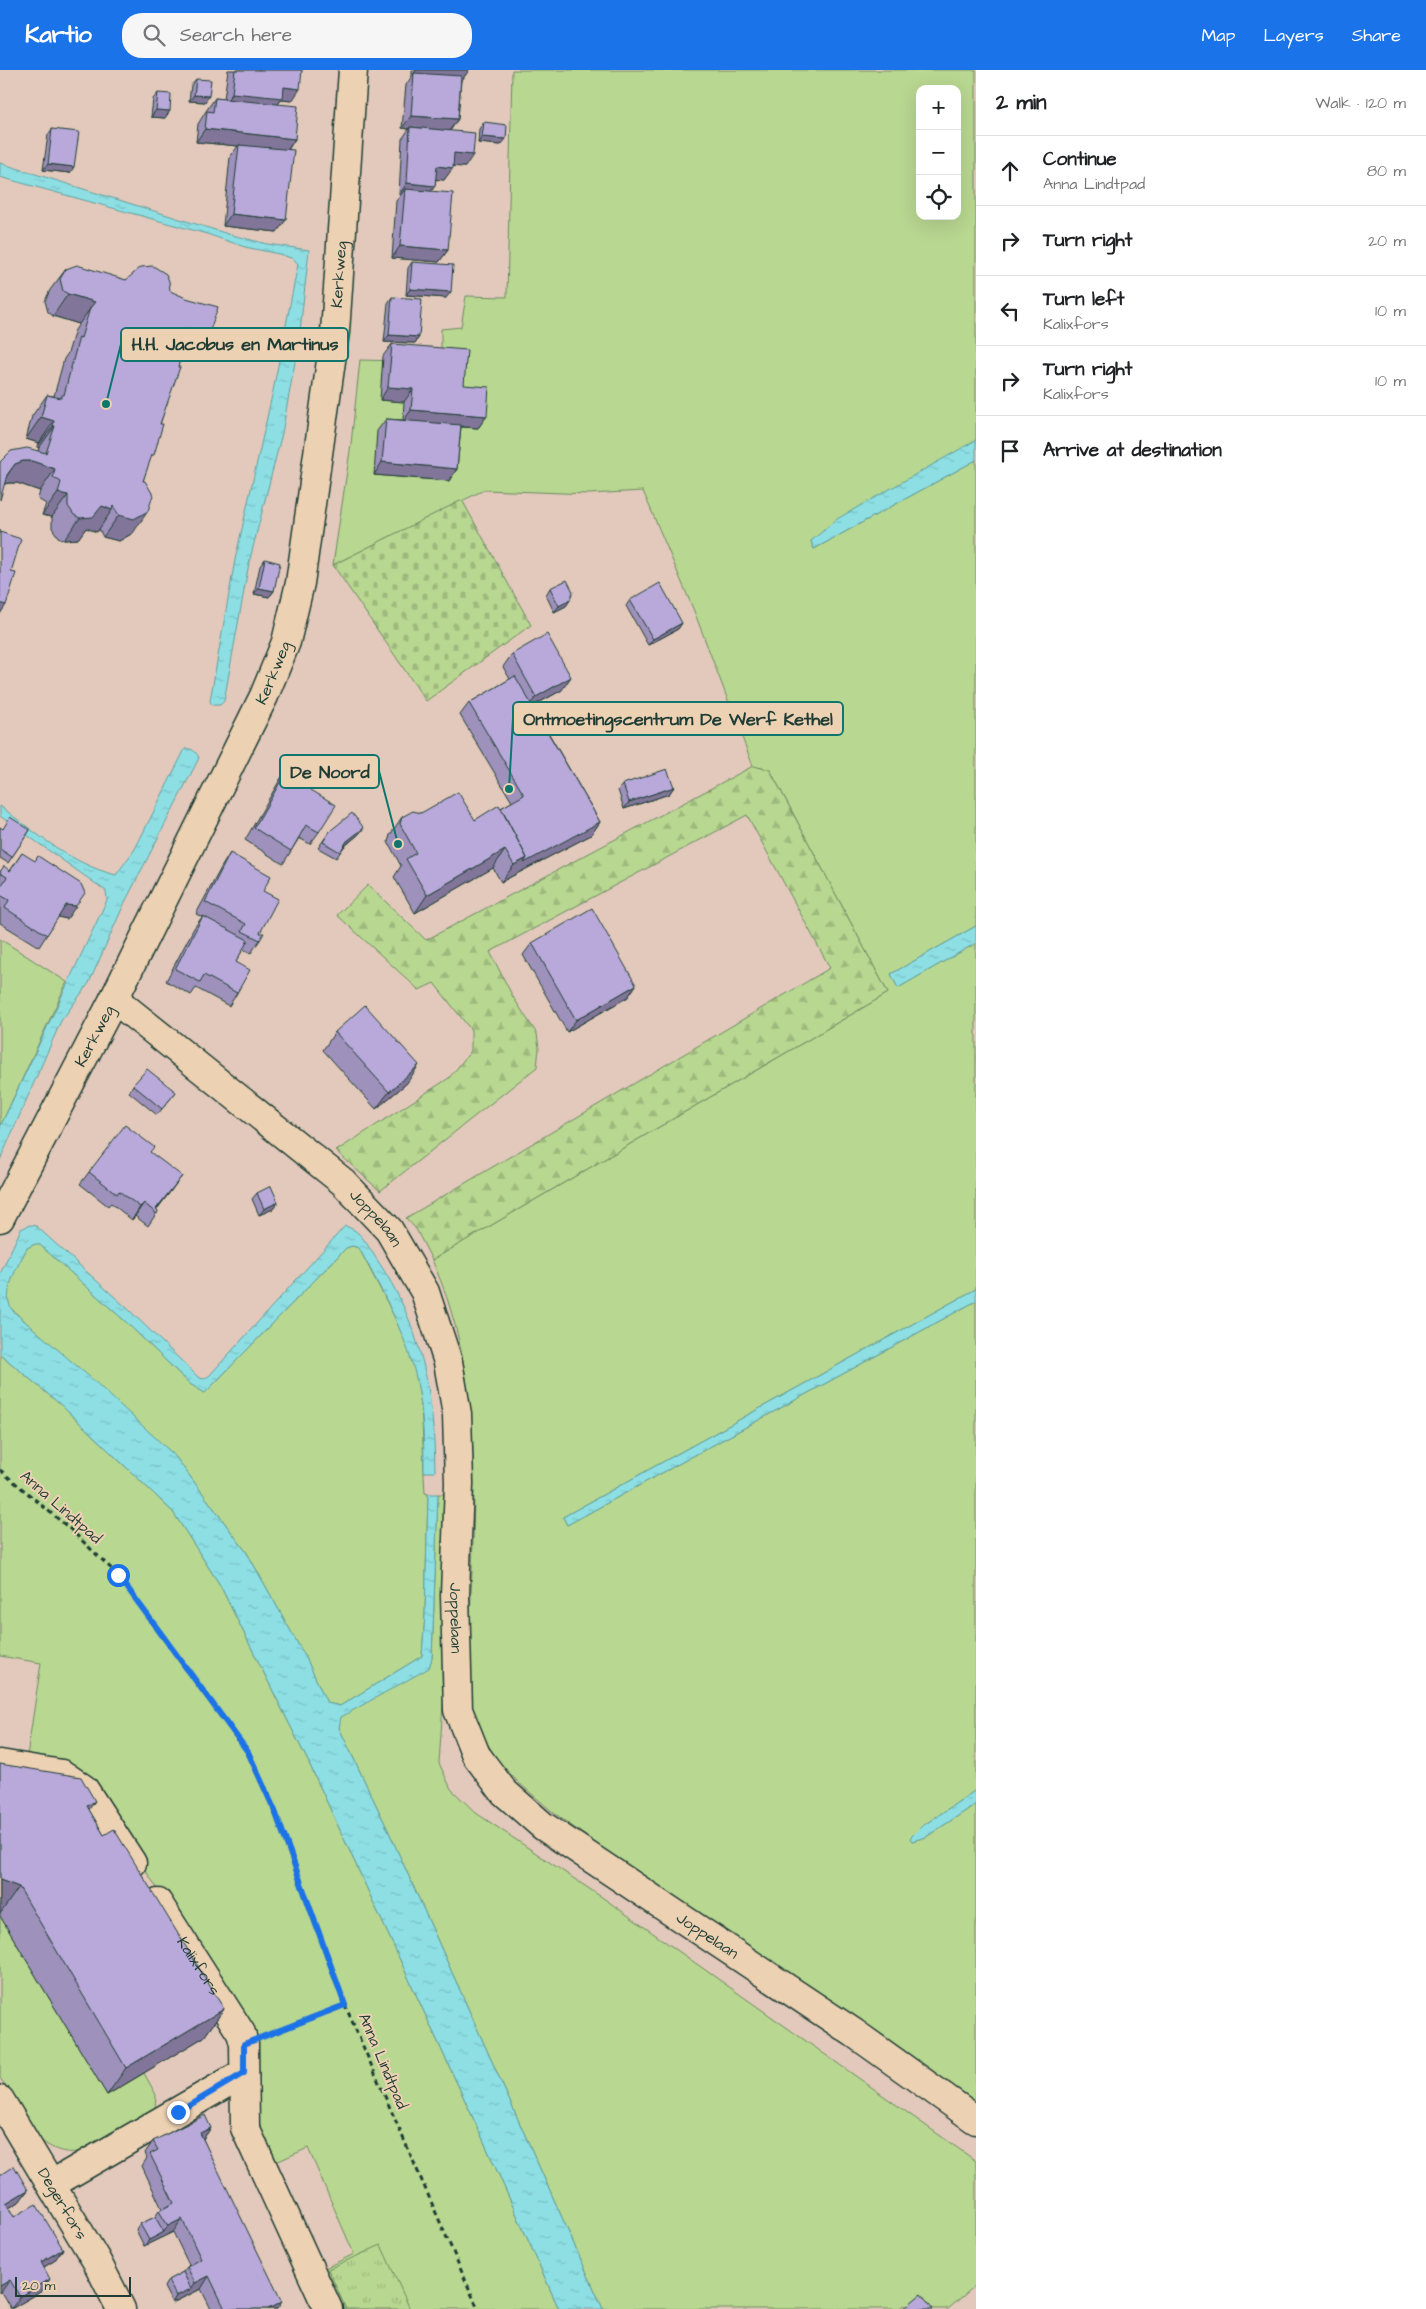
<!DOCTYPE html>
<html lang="en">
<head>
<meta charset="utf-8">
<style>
	body { margin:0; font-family:"Architects Daughter",sans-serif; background:#f6f6f6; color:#202124 }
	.controls { position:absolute; right:15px; top:15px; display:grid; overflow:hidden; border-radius:10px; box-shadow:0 5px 20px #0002 }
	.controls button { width:45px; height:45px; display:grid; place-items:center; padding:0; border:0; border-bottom:1px solid #e0e0e0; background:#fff; color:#202124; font:25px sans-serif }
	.scale { position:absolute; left:15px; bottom:12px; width:116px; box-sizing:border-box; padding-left:5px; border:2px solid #1f3d34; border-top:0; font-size:14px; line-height:18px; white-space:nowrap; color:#1f3d34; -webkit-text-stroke:4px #edd1b3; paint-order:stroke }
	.stop { position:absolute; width:15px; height:15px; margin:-11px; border:4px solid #1a73e8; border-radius:50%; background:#fff }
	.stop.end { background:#1a73e8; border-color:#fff; box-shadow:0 1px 5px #0008 }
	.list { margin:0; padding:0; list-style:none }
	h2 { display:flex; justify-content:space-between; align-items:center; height:65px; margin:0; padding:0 20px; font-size:21px }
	h2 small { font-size:16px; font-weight:400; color:#757577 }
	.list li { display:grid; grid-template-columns:32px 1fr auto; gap:15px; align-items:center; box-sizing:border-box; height:70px; padding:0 20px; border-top:1px solid #e0e0e0 }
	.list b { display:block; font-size:19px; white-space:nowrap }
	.list p { margin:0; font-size:16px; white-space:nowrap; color:#757577 }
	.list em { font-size:16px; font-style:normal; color:#757577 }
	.icon { flex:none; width:28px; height:28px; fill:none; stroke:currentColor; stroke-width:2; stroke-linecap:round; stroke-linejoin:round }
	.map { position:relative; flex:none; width:976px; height:2239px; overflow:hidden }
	header { display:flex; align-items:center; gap:30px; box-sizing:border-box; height:70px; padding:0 25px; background:#1a73e8; color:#fff }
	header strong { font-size:24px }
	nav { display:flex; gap:28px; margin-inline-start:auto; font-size:18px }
	.search { width:350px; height:45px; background:#f6f6f6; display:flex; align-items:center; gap:12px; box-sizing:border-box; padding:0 18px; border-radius:20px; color:#757577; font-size:19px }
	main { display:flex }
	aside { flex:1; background:#fff }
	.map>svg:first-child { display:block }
</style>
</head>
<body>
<header>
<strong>Kartio</strong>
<div class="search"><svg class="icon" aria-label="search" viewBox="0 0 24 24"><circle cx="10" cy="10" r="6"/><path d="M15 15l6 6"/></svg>Search here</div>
<nav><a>Map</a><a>Layers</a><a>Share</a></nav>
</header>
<main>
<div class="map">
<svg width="976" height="2239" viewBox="0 0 976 2239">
	<defs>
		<pattern id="forest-firs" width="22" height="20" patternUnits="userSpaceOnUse" patternTransform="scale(1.25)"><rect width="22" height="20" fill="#b8d790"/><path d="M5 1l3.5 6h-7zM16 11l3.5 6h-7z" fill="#9eb97d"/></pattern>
		<pattern id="cemetery-stones" width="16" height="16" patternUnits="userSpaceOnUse" patternTransform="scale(1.25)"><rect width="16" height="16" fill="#b8d790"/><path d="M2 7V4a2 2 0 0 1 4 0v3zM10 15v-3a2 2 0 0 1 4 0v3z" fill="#9eb97d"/></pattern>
		<pattern id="park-tufts" width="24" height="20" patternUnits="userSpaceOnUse" patternTransform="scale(1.25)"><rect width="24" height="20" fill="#b8d790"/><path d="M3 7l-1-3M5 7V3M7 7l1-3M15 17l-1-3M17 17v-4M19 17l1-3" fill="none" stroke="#9eb97d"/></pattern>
		<pattern id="water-ripples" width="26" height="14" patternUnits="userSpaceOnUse" patternTransform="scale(1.25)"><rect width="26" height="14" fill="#8ddfe4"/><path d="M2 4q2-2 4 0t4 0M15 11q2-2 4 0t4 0" fill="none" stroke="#79c0c4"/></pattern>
	</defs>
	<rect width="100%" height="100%" fill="#e2c9bb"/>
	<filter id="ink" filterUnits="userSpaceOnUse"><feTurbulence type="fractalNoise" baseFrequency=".02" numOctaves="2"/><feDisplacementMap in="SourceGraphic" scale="10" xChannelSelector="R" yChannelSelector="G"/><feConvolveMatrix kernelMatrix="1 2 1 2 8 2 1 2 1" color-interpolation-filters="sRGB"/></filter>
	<g filter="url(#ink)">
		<!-- grass -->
		<path fill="#b8d790" stroke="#6c8a62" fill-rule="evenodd" d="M512 0H976V370L811 471 814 479 976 390V856L891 904 898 918 976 873V1219L563 1447 567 1455 976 1231V1720L921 1757 912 1771 926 1767 976 1734V2034L642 1807 554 1743 519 1713 499 1692 483 1667 471 1634 468 1599C472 1463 490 1318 432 1190L888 923 770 700 753 696 694 541 643 421 589 424 484 420 333 495 351 374 360 290 441 292V259L461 257 466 226 507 227ZM920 19H957V146H920Z
			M0 869 67 912 0 1057Z
			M35 1174 40 1175 126 1252 190 1314 205 1323 346 1178 352 1176 359 1178C378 1216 402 1256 414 1297 425 1338 422 1381 425 1423L428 1424 425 1545 422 1586 340 1636 327 1633 307 1590 247 1483 174 1385 7 1235C1 1217 19 1194 27 1178Z
			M0 1284 61 1335 173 1442 220 1515 309 1693 481 2065 559 2239H340L323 2199 354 2184 308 2078 274 2093 254 2053 249 1958 138 1789 96 1713C77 1692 52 1691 27 1686L41 1593 0 1586Z
			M438 1424H445L444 1619 439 1693 451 1719 476 1743 606 1830 976 2091V2215L948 2239H909L904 2235 898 2239H603L388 1760 339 1658 340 1647 429 1597 432 1588Z
			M0 1846 107 2025 144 2003 156 2025 155 2039 86 2080C68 2086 52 2080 38 2068L0 2008Z"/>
		<!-- forest -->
		<path fill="url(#forest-firs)" stroke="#6c8a62" d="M753 696 770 700 888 923 432 1190 416 1159 406 1148 830 898 747 745 490 882 513 927 537 964 539 978 537 997 380 1121 336 1081 449 1008 471 981V960L434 913 419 920 337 845 368 815 426 870Z"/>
		<!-- cemetery -->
		<path fill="url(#cemetery-stones)" stroke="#6c8a62" d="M462 430 531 555 426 631 333 495Z"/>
		<!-- park -->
		<path fill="url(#park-tufts)" stroke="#6c8a62" d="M381 2175 410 2239H346L328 2199Z"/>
		<!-- water -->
		<path fill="url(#water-ripples)" stroke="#619e9e" d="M0 93 228 164 267 174 309 180 299 270 282 363 249 493 224 631 220 635H212L210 631 235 490 273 321 298 194 294 189 279 184 245 177 207 164 0 107Z
			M976 370V390L814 479 811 471 837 449Z
			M185 679C192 678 196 681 199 688L124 834 89 913 61 951 0 1090V1057L107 830 106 821 0 746V736C36 763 71 794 116 805L135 779Z
			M976 856V873L898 918 891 904Z
			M30 1155 36 1156 128 1239 198 1307 203 1309 209 1306 345 1156C361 1160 367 1175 376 1188 422 1256 434 1323 435 1402H424C424 1367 423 1330 413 1296 401 1255 379 1215 359 1178L352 1176 346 1178 205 1323 190 1314 126 1252 40 1175 35 1174 27 1178C18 1196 0 1224 13 1241L92 1309 174 1385 247 1483 307 1590 327 1633 340 1636 422 1586 425 1545 428 1424H438L432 1588 429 1598 341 1647 339 1658 388 1760 603 2239H559L481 2065 309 1693 220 1515 173 1442 61 1335 0 1284V1204L21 1159Z
			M976 1219V1231L567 1455 563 1447Z
			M976 1720V1734L926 1767 912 1771 910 1768 921 1757Z"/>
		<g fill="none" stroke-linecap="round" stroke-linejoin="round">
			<defs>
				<g id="street">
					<path id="s1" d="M114 929 343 1112 389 1160 425 1222 448 1292 457 1344 459 1413 455 1525 458 1640 476 1685 504 1722 543 1756 854 1963 976 2050"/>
					<path id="s2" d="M0 1148 114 929 264 626 286 572 300 513 335 262 353 0"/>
					<path d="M0 1694 62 1704 84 1719 132 1793"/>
					<path id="s3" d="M158 1833 241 1963 244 1974 245 2058 328 2239"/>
					<path id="s4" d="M0 2030 96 2190 121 2239"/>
					<path d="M52 2114 244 2003"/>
				</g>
			</defs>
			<!-- street casing -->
			<use href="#street" stroke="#1f3d34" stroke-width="31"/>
			<!-- path -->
			<path stroke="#1f3d34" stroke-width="3" stroke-dasharray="5 4" stroke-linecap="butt" d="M0 1400 70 1459 118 1505 248 1682 275 1741 345 1935 478 2239
				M276 1962 345 1935"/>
			<!-- street -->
			<use href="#street" stroke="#edd1b3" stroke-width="28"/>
		</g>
		<!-- wall -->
		<path fill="#9e91bb" stroke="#1f3d34" d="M228 0H302L292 31 281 30 278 34 295 69 288 80 277 162 223 156 230 87 238 76 196 72 198 54 206 41 215 28 224 29Z
			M412 0H469L462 10H461L458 49 450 61 465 97 453 96 444 110 436 109 435 116 431 121 448 180 439 192 392 188 396 131 400 126 399 125 402 69 409 59 402 58 406 15 412 6Z
			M196 9 205 32 189 31 191 15Z
			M158 23 165 48 151 47 153 29Z
			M484 52 501 75 478 73 479 59Z
			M52 59 70 103 43 100 48 65Z
			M412 192 446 228 406 225 408 198Z
			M66 199 126 210 170 221 193 288 181 285 143 411 133 463 119 471 103 467 99 459 97 462 86 458 78 469 64 470 58 467 52 458V447L42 445 46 434 38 429 40 421 17 413H8L5 414 0 392 38 381 39 378 37 377 39 373 26 369 32 346 47 325 54 326 64 289 68 283 75 260 79 254 53 246 48 242 45 231 50 220Z
			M392 227 419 267 415 273 384 272 388 233Z
			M392 274 464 315 487 346 478 358 461 357 457 399 449 411 374 405 377 361 386 349 403 350 404 332 380 330 383 286Z
			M265 489 274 521 269 527 254 524 260 496Z
			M550 518 570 530 566 536 554 542 546 525Z
			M630 530 682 553 678 559 648 575 626 536Z
			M512 584 562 620 533 636 600 752 591 765 501 812 493 798 415 843 394 807 401 796 388 772 390 765 402 747 421 743 475 750 501 738 512 732 460 645 469 633 510 609 503 597Z
			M290 695 311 720 319 762 310 774 299 768 283 794 245 770 281 708Z
			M623 714 674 717 669 724 624 739 618 720Z
			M0 757 2 759 30 760 8 793 0 788Z
			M330 761 359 764 344 777 336 788 318 778Z
			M22 783 67 849 58 847 39 877 0 853V801H10Z
			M230 783 263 821 260 870 251 883 243 879 236 892 237 923 229 936 196 918 191 925 166 911 194 858 202 847 196 844 222 796Z
			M532 873 636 915 628 927 567 962 523 885Z
			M335 962 407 1013 376 1039 323 980Z
			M133 1015 176 1022 157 1045 129 1022Z
			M89 1102 173 1118 156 1140 158 1141 148 1156 135 1146 132 1150 111 1133 108 1136 80 1114Z
			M257 1123 278 1132 273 1139 259 1145 252 1129Z
			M0 1694 89 1740 104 1765 224 1939 204 1967 107 2025 0 1846Z
			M211 2058 203 2069 277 2239H211L201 2219 172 2233 164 2217 168 2210 183 2202 187 2197 189 2195 173 2162 144 2176 136 2160 140 2154 155 2147 159 2141 162 2139 142 2096 147 2088 145 2083 153 2071Z
			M0 2105 28 2120 19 2132 9 2138 14 2147 63 2179 54 2191 44 2197 42 2221 11 2239 1 2222Z"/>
		<!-- shaded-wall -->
		<path fill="#817699" stroke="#1f3d34" d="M417 0H469L462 10 414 7V3Z
			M284 17 300 19 292 31 281 30 274 40 224 35 232 23Z
			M194 25 209 26 205 32 189 31Z
			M156 40 170 41 165 48 151 47Z
			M411 46 458 49 449 61 410 57 409 59 402 58Z
			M205 59 295 69 286 82 239 75 238 76 196 72Z
			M482 67 506 69 501 75 478 73Z
			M454 83 473 85 465 97 445 96Z
			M48 94 74 97 70 103 43 100Z
			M437 96 453 98 444 110 428 109Z
			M407 113 435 116 426 128 405 119 400 126 399 125Z
			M231 144 286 150 277 162 223 156Z
			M400 176 448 180 439 192 392 188Z
			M410 219 451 222 446 228 406 225Z
			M68 224 95 232 79 254 53 246Z
			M186 259 208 266 193 288 170 281Z
			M389 265 419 267 415 273 384 272Z
			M388 317 413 319 404 332 380 330Z
			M411 340 487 346 478 358 403 352Z
			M41 347 54 351 39 373 26 369Z
			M53 356H55L39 378 37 377Z
			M23 391H32L55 399 40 421 17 413H8L0 416 15 394Z
			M382 392 457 399 449 411 374 405Z
			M58 423 68 425 52 447 42 445Z
			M102 436 112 440 97 462 86 458 78 469 64 470 80 448Z
			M148 441 133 463 119 471 103 467 119 445Z
			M259 518 274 521 269 527 254 524Z
			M570 530 566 536 554 542 559 536Z
			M0 533 6 535 0 544Z
			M682 553 678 559 648 575 653 569Z
			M571 607 562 620 527 639 536 627Z
			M674 717 669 724 624 739 629 732Z
			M600 752 591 765 501 812 514 795Z
			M364 758 359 764 342 778 347 771Z
			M505 780 493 798 415 843 427 825Z
			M66 835 76 836 67 849 58 847Z
			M636 915 628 927 567 962 576 950Z
			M419 995 407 1013 376 1039 389 1022Z
			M182 1106 155 1142H154Z
			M278 1132 273 1139 259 1145 264 1139Z
			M144 1133 135 1146 132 1150 140 1137Z
			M95 1731 76 1758 87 1736Z
			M0 1810 19 1817 0 1844Z
			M224 1939 204 1967 107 2025 126 1998Z
			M211 2058 202 2070 200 2063Z
			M28 2120 19 2132 0 2143 6 2133Z
			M182 2149 173 2162 144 2176 149 2170 164 2162 168 2156Z
			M63 2179 54 2191 32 2204 41 2192Z
			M209 2206 201 2219 172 2233 176 2226 191 2219 195 2213Z
			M50 2209 42 2221 11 2239 20 2227Z
			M10 2210 1 2222 0 2223V2216Z
			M282 2232 277 2239H268Z"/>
		<!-- building -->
		<path fill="#b8a9da" stroke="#1f3d34" d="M235 0H302L300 19 284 17 283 28 232 23Z
			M414 3 461 6 458 49 411 46Z
			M196 9 211 10 209 26 194 25Z
			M158 23 171 24 170 41 156 40Z
			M215 28 298 36 295 69 205 59 207 41 213 42Z
			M484 52 507 55 506 69 482 67Z
			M410 57 475 63 473 85 454 83 453 98 437 96 435 116 407 113Z
			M52 59 79 62 74 97 48 94Z
			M239 75 294 80 286 150 231 144Z
			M405 119 453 123 448 180 400 176Z
			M412 192 453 195 451 222 410 219Z
			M77 195 126 210 141 197 153 196 166 204 169 211 170 221 186 228 218 237 208 266 186 259 187 264 178 297H180L160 354H163L154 385H152L143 411H145L153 425 148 441 134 449 119 445 113 436 112 440 102 436 93 447 80 448 74 445 68 436V425L58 423 61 412 53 407 55 399 32 391H23L15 394 7 405 0 430V392L11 381 27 378 46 383 55 356H53L54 351 41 347 47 325 61 328 62 325H64L79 267 81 268 90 238 95 232 68 224 63 221 60 209 66 199Z
			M392 227 422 229 419 267 389 265Z
			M392 274 467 280 464 315 489 317 487 346 411 340 413 319 388 317Z
			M386 349 461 355 457 399 382 392Z
			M0 460V462L21 469 11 502 16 503 6 535 0 533Z
			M265 489 280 493 274 521 259 518Z
			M567 510 573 522 570 530 559 536 550 518Z
			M660 513 682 553 653 569 630 530Z
			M547 564 571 607 536 627 512 584Z
			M515 606 600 752 524 793 527 788 501 738 524 725 469 633Z
			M290 695 316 711 311 720 336 735 319 762 306 755 291 781 254 758Z
			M667 699 674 717 629 732 623 714Z
			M458 722 475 750 499 735 527 788 514 795 505 780 427 825 406 789 416 783 400 754 402 747 413 741 421 743Z
			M352 743 364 758 347 771 340 782 323 772 330 761Z
			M10 747 30 760 12 787 0 779V757L3 759Z
			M22 783 35 791 38 786 81 814 85 823 76 836 66 835 47 865 5 838 9 830 0 825V818L7 807 0 803V802L4 796 10 801Z
			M230 783 271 806 263 821 278 829 260 863H264L260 870 242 861 246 854 205 832Z
			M592 838 636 915 576 950 532 873Z
			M203 846 248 870 236 892 250 900 237 923 204 905 200 912 175 899Z
			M365 935 419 995 389 1022 335 962Z
			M147 999 176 1022 162 1039 133 1015Z
			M125 1055 154 1077 150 1082 182 1106 156 1139 158 1141 157 1144 144 1133 140 1137 119 1121 117 1124 89 1102Z
			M271 1116 278 1132 264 1139 257 1123Z
			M0 1694 81 1707 95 1731 87 1736 104 1765 114 1759 224 1939 126 1998 19 1817 0 1810Z
			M205 2045 211 2058 200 2063 282 2232 268 2239H225L209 2206 195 2213 187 2197 201 2189 182 2149 168 2156 159 2141 174 2133 150 2084 158 2080 153 2071Z
			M14 2096 28 2120 6 2133 14 2147 36 2134 63 2179 41 2192 50 2209 20 2227 10 2210 0 2216V2105Z
			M155 2147 164 2162 149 2170 140 2154Z
			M183 2202 191 2219 176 2226 168 2210Z
			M921 2224 933 2239H903Z"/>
	</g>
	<g fill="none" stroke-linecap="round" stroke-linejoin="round" filter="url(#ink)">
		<!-- route -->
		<path stroke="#1a73e8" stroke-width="6" d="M118 1505 248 1682 275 1741 345 1935 244 1974V2003L178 2042"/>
	</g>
	<g text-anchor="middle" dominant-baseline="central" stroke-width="4" stroke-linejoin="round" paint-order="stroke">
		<!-- street labels -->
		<g font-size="16" fill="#1f3d34" stroke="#edd1b3">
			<text stroke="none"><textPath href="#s2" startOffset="1015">Kerkweg</textPath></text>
			<text stroke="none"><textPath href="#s2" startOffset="610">Kerkweg</textPath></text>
			<text stroke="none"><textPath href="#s2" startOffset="205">Kerkweg</textPath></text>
			<text stroke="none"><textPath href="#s1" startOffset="342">Joppelaan</textPath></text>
			<text transform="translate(61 1437) rotate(41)">Anna Lindtpad</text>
			<text stroke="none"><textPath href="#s1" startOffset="762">Joppelaan</textPath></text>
			<text stroke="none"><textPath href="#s1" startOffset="1198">Joppelaan</textPath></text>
			<text stroke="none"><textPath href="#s3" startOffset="75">Kalixfors</textPath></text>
			<text transform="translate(383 1991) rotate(67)">Anna Lindtpad</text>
			<text stroke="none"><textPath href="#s4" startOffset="121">Degerfors</textPath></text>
		</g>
	</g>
	<!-- callouts -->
	<path fill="none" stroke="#0f766e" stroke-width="2" d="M106 334L121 274M509 719L513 648M398 774L379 701"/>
	<g fill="#0f766e" stroke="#edd1b3" stroke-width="2">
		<circle cx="106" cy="334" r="5"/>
		<circle cx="509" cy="719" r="5"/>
		<circle cx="398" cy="774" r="5"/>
	</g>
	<g fill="#edd1b3" stroke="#0f766e" stroke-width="2">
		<rect x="121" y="258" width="227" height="33" rx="5"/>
		<rect x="513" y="632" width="330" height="33" rx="5"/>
		<rect x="280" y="685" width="99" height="33" rx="5"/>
	</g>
	<g font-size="18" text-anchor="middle" font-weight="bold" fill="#1f3d34">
		<text x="235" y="280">H.H. Jacobus en Martinus</text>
		<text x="678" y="655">Ontmoetingscentrum De Werf Kethel</text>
		<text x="330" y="708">De Noord</text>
	</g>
</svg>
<div class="controls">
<button>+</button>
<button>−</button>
<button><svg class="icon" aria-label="locate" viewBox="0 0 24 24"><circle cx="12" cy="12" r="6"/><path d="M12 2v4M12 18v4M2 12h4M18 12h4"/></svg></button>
</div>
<div class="scale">20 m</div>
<div class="stop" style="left:118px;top:1505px"></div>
<div class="stop end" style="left:178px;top:2042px"></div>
</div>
<aside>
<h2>2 min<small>Walk · 120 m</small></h2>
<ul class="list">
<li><svg class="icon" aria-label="ahead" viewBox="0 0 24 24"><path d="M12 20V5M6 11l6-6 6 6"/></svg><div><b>Continue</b><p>Anna Lindtpad</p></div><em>80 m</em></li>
<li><svg class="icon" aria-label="right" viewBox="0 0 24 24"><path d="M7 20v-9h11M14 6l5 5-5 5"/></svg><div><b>Turn right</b></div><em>20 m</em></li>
<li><svg class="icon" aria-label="left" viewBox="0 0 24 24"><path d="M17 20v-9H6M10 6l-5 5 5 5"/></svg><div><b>Turn left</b><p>Kalixfors</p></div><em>10 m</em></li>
<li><svg class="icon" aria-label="right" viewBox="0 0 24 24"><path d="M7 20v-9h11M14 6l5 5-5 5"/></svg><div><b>Turn right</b><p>Kalixfors</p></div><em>10 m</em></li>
<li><svg class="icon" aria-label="arrive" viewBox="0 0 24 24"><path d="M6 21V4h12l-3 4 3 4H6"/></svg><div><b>Arrive at destination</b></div></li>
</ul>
</aside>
</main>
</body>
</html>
